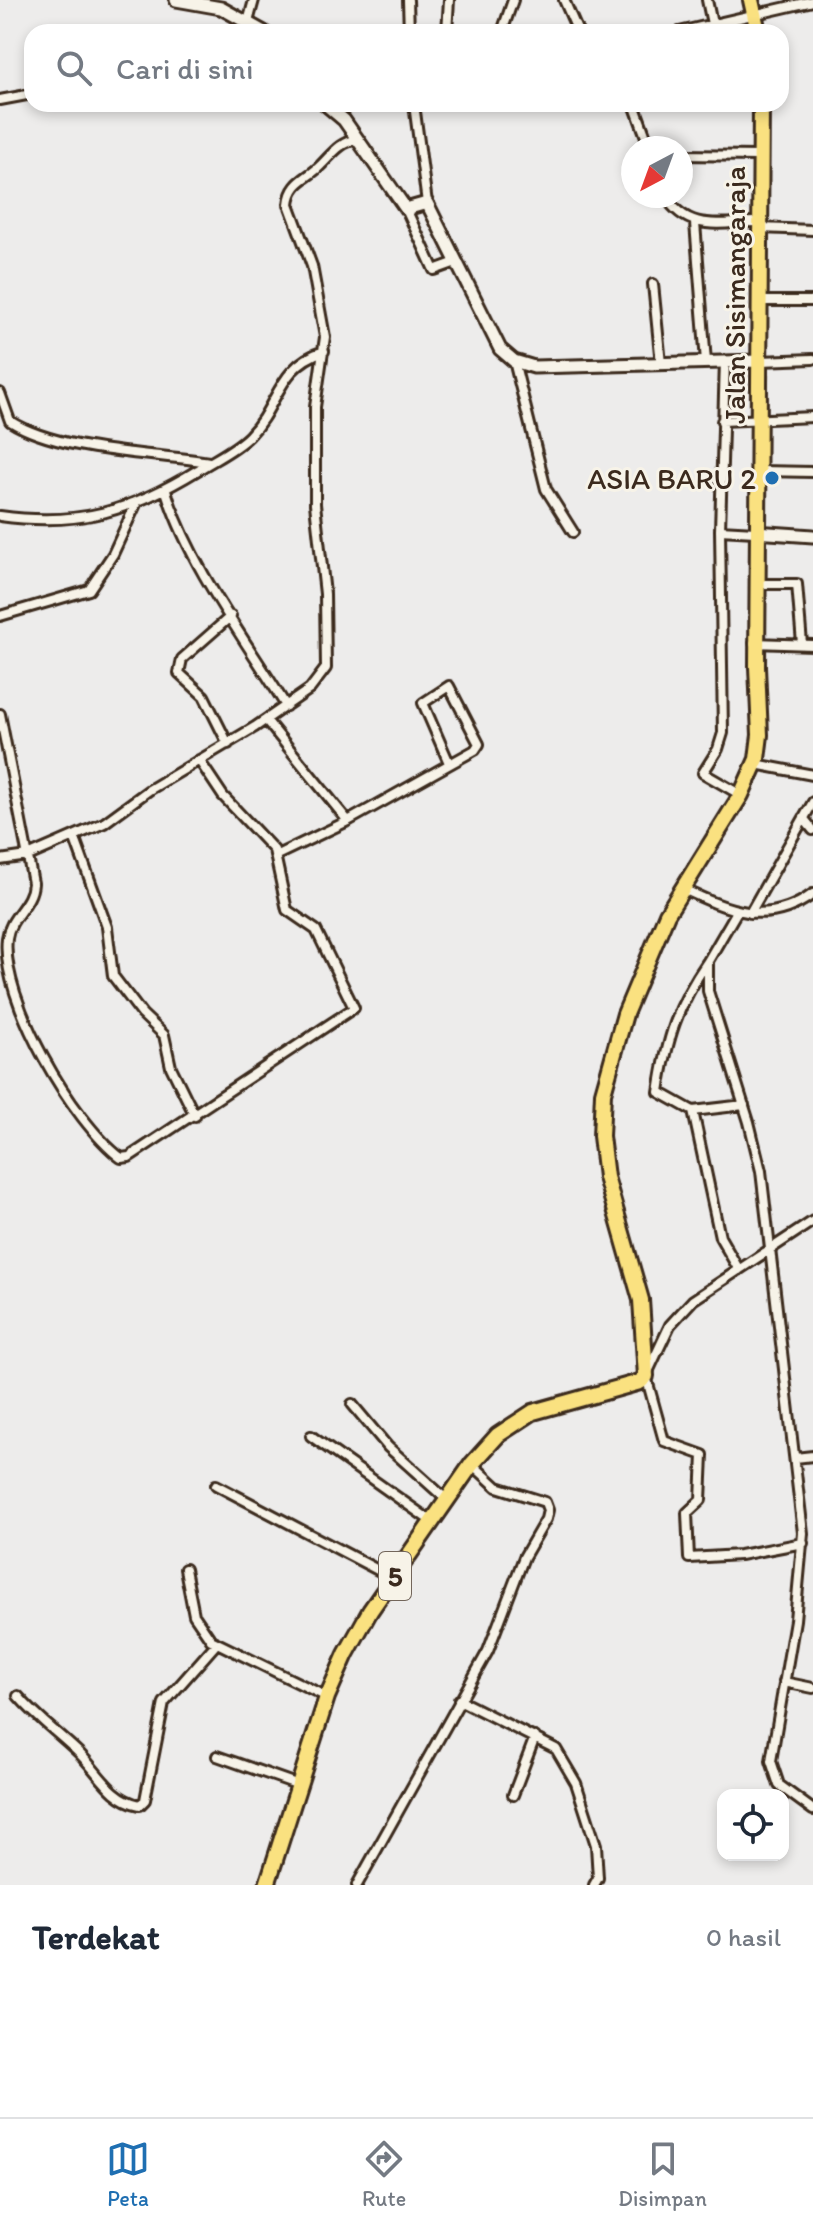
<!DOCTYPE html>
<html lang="id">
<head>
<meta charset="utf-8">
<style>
	body { margin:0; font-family:Itim,sans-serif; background:#f2f2f3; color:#1f2937 }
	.controls { position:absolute; right:24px; bottom:24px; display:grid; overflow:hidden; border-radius:16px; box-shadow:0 4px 12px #0003 }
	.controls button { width:72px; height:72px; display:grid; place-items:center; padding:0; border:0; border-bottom:2px solid #e0e1e3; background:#fff; color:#1f2937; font:40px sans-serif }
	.compass { position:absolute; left:621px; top:136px; width:72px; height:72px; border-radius:50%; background:#fff; box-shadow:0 4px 12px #0003; rotate:221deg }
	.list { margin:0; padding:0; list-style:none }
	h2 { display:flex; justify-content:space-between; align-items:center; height:104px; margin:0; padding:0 32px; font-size:34px }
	h2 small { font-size:26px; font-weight:400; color:#747a83 }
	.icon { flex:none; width:44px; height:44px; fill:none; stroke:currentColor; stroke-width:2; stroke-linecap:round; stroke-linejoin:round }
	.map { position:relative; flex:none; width:813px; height:1885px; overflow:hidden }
	.search { position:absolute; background:#fff; box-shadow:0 4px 12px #0003; left:24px; right:24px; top:24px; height:88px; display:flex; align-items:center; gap:20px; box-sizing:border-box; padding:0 28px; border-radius:24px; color:#747a83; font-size:30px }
	.sheet { height:232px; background:#fff }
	nav { display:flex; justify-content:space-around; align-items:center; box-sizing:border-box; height:112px; border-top:2px solid #e0e1e3; background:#fff; font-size:22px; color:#747a83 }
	nav a { display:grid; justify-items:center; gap:4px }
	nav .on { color:#1f6fb2 }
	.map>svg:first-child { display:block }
</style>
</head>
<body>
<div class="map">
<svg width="813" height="1885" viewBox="0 0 813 1885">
	<rect width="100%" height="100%" fill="#edeceb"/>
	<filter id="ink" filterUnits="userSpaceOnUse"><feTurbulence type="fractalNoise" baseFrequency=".0125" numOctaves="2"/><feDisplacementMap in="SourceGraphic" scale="16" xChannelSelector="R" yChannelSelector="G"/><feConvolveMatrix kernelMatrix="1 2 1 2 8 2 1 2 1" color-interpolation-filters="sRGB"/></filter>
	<g filter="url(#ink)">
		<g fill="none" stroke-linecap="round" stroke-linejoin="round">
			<defs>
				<path id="street" d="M408 0 409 32
					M564 0 578 32
					M707 0 712 24
					M248 22 254 0
					M447 32 449 0
					M502 32 513 0
					M679 32 813 1
					M0 100 32 94
					M414 104 427 203
					M634 104 650 148
					M681 155 757 156
					M665 196C688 232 718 223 755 222
					M406 209 434 270 456 262
					M695 223 706 362
					M759 228 813 230
					M653 284 661 364
					M760 301H813
					M514 361 546 489 573 532
					M725 361 720 530 723 733 718 749 703 773 741 795
					M760 361 813 359
					M0 393 10 421C58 452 152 453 209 462
					M722 421 813 417
					M760 471 813 472
					M166 491C189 565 245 639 286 706
					M0 516C80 527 131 511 198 470 215 459 235 450 249 436 279 406 277 366 324 351
					M720 530 755 532
					M758 584H797L802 644
					M0 616 89 590 113 554 136 504
					M754 643 813 645
					M0 714 33 883C32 905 10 916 7 938 0 999 73 1122 121 1158L129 1157 354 1008 316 930 287 910 274 850 223 796 199 760
					M266 720 348 821
					M228 744 204 696 179 673 182 659 231 616
					M755 764 813 775
					M804 819 813 830
					M75 839 107 927 113 976 142 1014 164 1035 171 1067 195 1116
					M277 855 348 821 475 750 479 744 449 686 423 703 449 763
					M0 860 28 856 104 823 149 790 255 727 310 689 326 668 325 594 315 504V407L325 337 312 266 289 204C291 181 308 179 321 165 334 152 339 143 357 139
					M681 888C728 910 767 928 813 894
					M736 913 708 961V991L749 1122 761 1171 803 1533 795 1620 771 1761 779 1785 813 1810
					M750 913 813 802
					M708 961C677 1006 667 1038 659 1092L693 1111 744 1105
					M693 1111 720 1237 739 1270
					M352 1404 388 1447 447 1500
					M311 1436 431 1521
					M795 1458 813 1456
					M216 1485 393 1578
					M803 1543 740 1555 689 1558 687 1513 701 1500 703 1455 664 1441 646 1376 670 1325 693 1300 813 1221
					M185 1569 194 1615 211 1640 327 1697
					M784 1682 813 1688
					M18 1696C38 1719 57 1732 78 1752 98 1771 111 1800 140 1805L145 1800 164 1703 216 1644
					M459 1700 556 1749 576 1783 596 1845 598 1878 594 1885
					M217 1756 299 1785
					M513 1795 535 1737
					M357 1885 488 1651 524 1557 546 1519 548 1510 545 1502 497 1487 472 1464"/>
				<path id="secondary" d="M176 0 221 8 264 32
					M325 104 344 120 406 209 427 203 500 349 514 361 534 367 760 361
					M755 532 813 536"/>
				<path id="highway" d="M751 0 758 32
					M267 1885 327 1697 346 1654 370 1611 472 1464 498 1435 533 1412 640 1382 646 1376 641 1300 606 1177 601 1136 603 1093 625 1014 667 914 741 795 757 759 760 735 757 667 761 104"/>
			</defs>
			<!-- street casing -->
			<use href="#street" stroke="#3b2a1e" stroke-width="14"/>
			<!-- secondary casing -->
			<use href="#secondary" stroke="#3b2a1e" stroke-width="17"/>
			<!-- highway casing -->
			<use href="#highway" stroke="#3b2a1e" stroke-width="20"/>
			<!-- street -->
			<use href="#street" stroke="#f7f3e8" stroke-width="8"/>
			<!-- secondary -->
			<use href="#secondary" stroke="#f7f3e8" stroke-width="11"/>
			<!-- highway -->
			<use href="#highway" stroke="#fae180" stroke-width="14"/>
		</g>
	</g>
	<!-- markers -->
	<circle fill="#1f6fb2" stroke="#f7f3e8" stroke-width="3" cx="772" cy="478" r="8"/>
	<g text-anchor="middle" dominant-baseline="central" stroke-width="6" stroke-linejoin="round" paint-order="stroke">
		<!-- shield labels -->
		<rect fill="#f7f3e8" stroke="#73665b" stroke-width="2" x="379" y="1552" width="32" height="48" rx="6"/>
		<g font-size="28" font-weight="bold" fill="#3b2a1e">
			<text x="395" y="1576">5</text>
		</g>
		<!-- street labels -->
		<g font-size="30" fill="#3b2a1e" stroke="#f7f3e8">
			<text transform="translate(734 295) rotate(-90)">Jalan Sisimangaraja</text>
		</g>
		<!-- poi labels -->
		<g font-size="30" fill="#3b2a1e" stroke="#f7f3e8" text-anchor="end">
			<text x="756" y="478">ASIA BARU 2</text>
		</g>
	</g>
</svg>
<div class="controls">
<button><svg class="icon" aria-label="locate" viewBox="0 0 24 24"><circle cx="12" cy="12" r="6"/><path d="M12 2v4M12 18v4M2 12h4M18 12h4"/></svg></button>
</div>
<svg class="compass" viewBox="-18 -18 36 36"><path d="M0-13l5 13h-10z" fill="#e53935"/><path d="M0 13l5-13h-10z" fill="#747a83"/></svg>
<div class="search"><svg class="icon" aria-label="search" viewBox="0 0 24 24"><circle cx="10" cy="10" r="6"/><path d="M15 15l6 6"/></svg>Cari di sini</div>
</div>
<section class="sheet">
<h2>Terdekat<small>0 hasil</small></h2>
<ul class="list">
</ul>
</section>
<nav>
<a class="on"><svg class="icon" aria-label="map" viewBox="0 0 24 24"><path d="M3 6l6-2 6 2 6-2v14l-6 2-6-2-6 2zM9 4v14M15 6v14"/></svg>Peta</a>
<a><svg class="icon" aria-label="directions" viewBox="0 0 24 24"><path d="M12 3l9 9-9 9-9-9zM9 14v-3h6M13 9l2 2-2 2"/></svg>Rute</a>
<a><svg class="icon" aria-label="saved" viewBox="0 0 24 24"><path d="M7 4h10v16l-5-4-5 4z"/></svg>Disimpan</a>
</nav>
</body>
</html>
